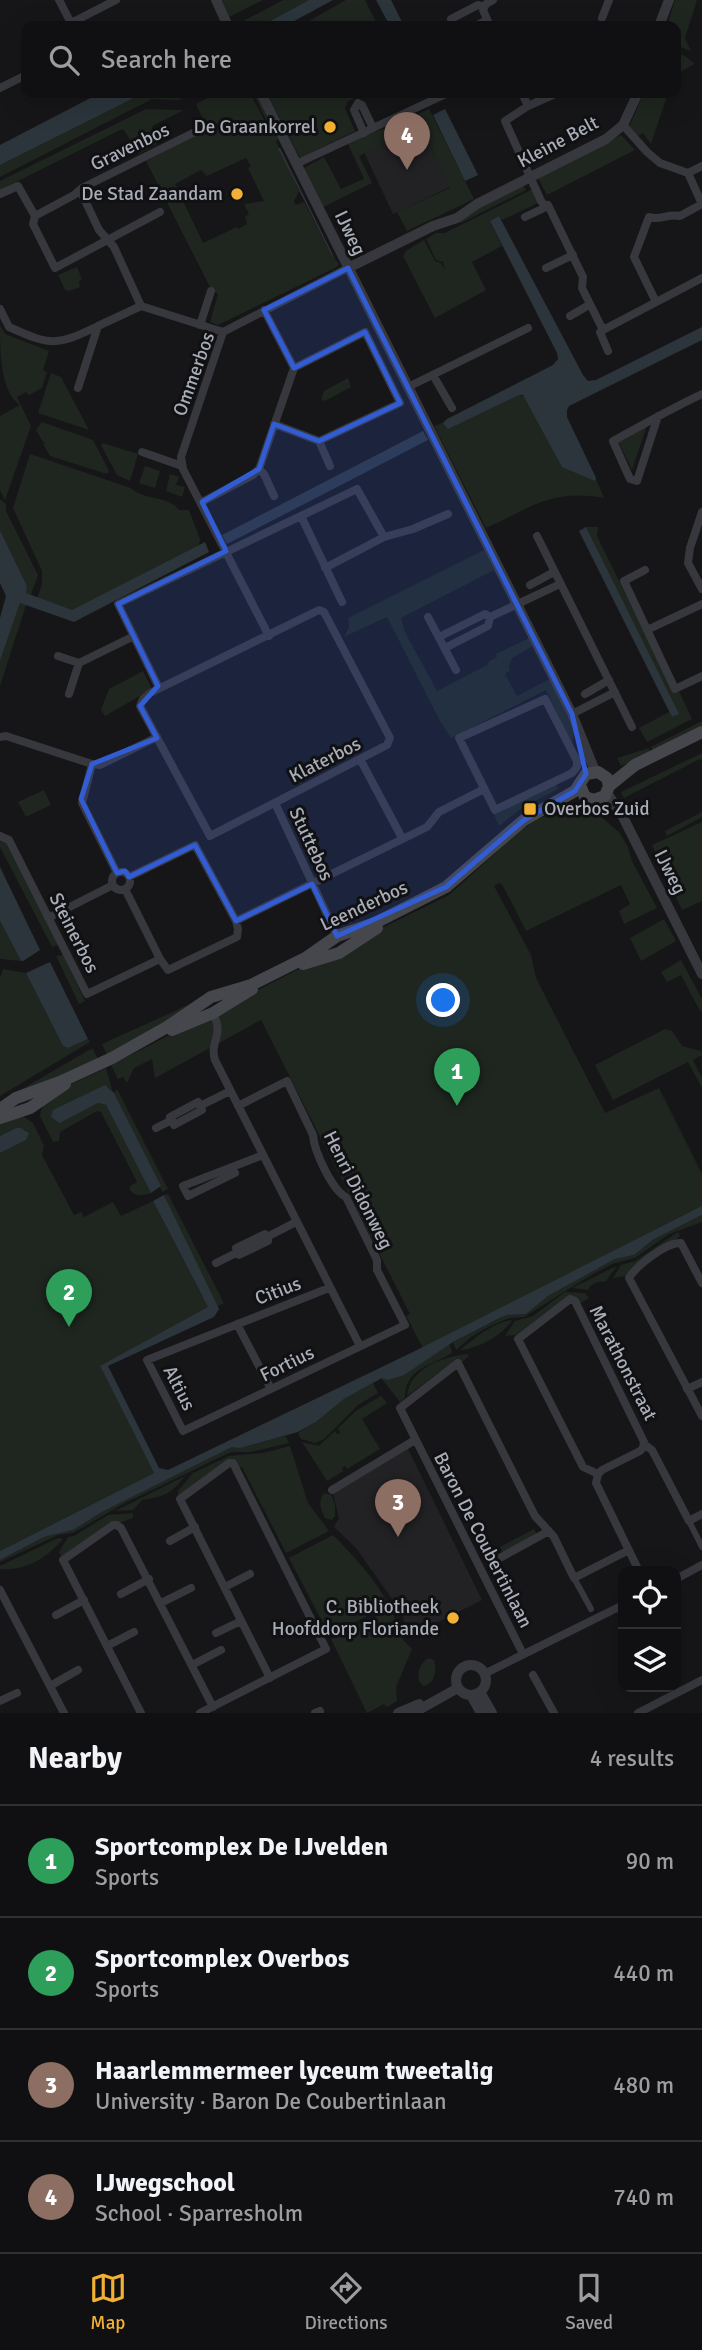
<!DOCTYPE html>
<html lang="en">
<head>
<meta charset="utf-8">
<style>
	body { margin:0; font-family:Signika,sans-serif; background:#19191b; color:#f1f3f6 }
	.controls { position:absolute; right:21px; bottom:21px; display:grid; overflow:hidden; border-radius:14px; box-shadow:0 7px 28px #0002 }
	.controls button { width:63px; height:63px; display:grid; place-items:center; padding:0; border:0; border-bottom:2px solid #303032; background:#101012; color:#f1f3f6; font:35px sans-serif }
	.you { position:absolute; left:444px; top:1001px; width:24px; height:24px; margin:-18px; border:5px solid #fff; border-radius:50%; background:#1a73e8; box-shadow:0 0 0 10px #1a73e833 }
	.badge { display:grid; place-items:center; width:46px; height:46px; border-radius:50%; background:#f2b134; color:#fff; font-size:23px; font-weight:700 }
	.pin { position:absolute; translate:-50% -58px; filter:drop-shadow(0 2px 4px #0008) }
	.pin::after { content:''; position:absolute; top:37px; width:24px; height:21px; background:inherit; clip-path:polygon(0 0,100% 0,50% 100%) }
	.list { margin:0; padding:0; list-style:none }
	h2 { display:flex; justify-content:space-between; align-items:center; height:91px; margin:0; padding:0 28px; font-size:30px }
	h2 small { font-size:23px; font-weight:400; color:#9c9d9f }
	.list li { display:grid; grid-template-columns:46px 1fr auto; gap:21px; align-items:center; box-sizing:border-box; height:112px; padding:0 28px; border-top:2px solid #303032 }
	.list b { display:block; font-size:26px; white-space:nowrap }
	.list p { margin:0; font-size:23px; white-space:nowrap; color:#9c9d9f }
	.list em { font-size:23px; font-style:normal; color:#9c9d9f }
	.icon { flex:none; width:38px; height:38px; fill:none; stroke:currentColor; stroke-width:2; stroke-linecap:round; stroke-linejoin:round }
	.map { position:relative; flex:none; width:702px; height:1713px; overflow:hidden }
	.search { position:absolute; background:#101012; box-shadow:0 7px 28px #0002; left:21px; right:21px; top:21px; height:77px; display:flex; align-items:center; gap:18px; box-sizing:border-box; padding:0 24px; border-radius:14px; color:#9c9d9f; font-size:26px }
	.sheet { height:539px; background:#101012 }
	nav { display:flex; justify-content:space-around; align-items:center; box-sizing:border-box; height:98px; border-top:2px solid #303032; background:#101012; font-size:19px; color:#9c9d9f }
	nav a { display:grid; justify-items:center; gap:4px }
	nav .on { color:#f2b134 }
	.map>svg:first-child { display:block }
</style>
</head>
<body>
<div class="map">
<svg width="702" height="1713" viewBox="0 0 702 1713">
	<rect width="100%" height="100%" fill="#161618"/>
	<!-- built -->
	<path fill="#222225" d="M420 125 450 187 393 214 364 152Z
		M407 1447 482 1600 408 1637 402 1613 356 1548 334 1527 339 1518 333 1493Z"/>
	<!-- green -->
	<path fill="#1e261f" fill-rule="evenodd" d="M220 0H263L229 17Z
		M283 0H309L261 26H234Z
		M346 0H365L378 26H300Z
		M675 0H697L685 38 691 51 676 45V26H667Z
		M676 53 685 56 695 64 676 74Z
		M144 93H192L179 100 152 99 0 177V165Z
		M218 93H250L271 133 272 132 253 93H256L278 139 276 142 299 191 294 201 295 205 304 202 331 254 339 264 337 267 218 325 210 322 218 294 211 289 146 161 208 129 196 104ZM246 158 251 166 248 168 264 201 244 204 249 214 245 216 247 224 238 229 237 227 203 243 175 184 201 170 207 176Z
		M267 93H357L358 96 348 101 345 108 355 131 300 158Z
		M644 93H668L651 144 643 133 638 136 629 127Z
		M146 109 184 110 152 126 157 144 139 154 124 130H120L0 190V181Z
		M429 109 474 199 407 231 397 212 450 188 416 115Z
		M402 122 407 132 359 156 372 183 323 207 304 168 324 157 341 189 364 179 348 144C364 134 384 130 402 122Z
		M621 135 635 150 547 195 538 178Z
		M523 185 526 190 461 223 459 219Z
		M533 189 540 202 502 220 499 216 490 221 502 246 472 262 486 290 435 318 403 256 407 250 424 240 435 261 441 263 445 270 443 262 436 260 426 239 436 233H445Z
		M77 267 82 279 79 281 80 287 69 291 65 290 58 275Z
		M0 325 5 334 49 351 43 370 47 372 42 388 29 395 26 392 17 397 31 426 5 500 0 490V416L20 405C0 392 0 350 0 325Z
		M51 373 61 377 89 430 38 413Z
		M348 378 351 387 325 401 321 399 324 391Z
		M519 395 526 397 596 479 604 498C552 489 532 507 486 528L434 426Z
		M42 422 93 440 109 471 107 474 50 456 43 444 46 442H43L36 430Z
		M645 427 646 428 632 470 618 441Z
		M103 443 138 454 130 481 117 475 101 445Z
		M30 454 131 488C144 501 168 495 179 510H189L200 539 199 545 72 611 37 599 42 584V571L13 508Z
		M145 466 160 471 155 488 139 483Z
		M170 474 179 477 176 485 185 487 182 497 166 491Z
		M0 499 6 504V511L38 575 31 595 25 593 27 586 0 530Z
		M586 527H598L597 536 670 685 680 693 692 719 647 742 639 728 669 712 672 717 678 714Z
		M484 550 494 570 401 618 405 632 437 691 489 664 488 662 497 657 496 654 529 638 533 646 512 658 509 666 510 670 505 674 517 696 550 679 575 734 571 745 546 690 451 738 440 721 387 617 344 637 349 627 348 618Z
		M20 603 26 605 0 686V661Z
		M143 671 152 689 105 716 101 710 109 689Z
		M702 721V727L653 752 651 747Z
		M649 748 651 753 621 766 617 758Z
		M702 753V760L700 759 624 798 621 792Z
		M556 784 558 789 523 807 499 826 494 815Z
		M44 790 51 805 26 817 18 802Z
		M567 807 573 816 579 813 588 816H600L619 832 628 847 632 861 657 908 624 924 619 911 630 904 621 885 526 931 502 884 499 883 494 886 531 955 536 978 605 1113 659 1088 702 1174V1207L424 1350 406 1316 410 1314 261 1020 155 1078 152 1059 134 1068 127 1083 123 1077 118 1079 111 1065 295 971 449 895 519 832 534 821Z
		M702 812V817L667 836 665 831Z
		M702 822V901L682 910 652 845Z
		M0 841 6 843 58 945 52 947 0 847Z
		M664 919 676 941 641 961 630 938Z
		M0 921 21 961 0 959Z
		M63 955 85 1001 79 1004 56 956Z
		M681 960 702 999V1010L700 1011 681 975 667 982 661 972Z
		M3 969 26 973 63 1046 68 1048 88 1039 90 1042 0 1096V978Z
		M201 999 173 1021 107 1055 102 1044Z
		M665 1029 672 1031 682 1046 701 1051 702 1055 693 1060 702 1078V1088L688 1062 613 1100 595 1065Z
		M93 1049 98 1059 0 1102 89 1050Z
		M106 1068 113 1092 109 1088 60 1123 98 1103 106 1105 151 1193C143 1196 135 1197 130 1190V1186L137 1182 101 1112 97 1111 60 1132 59 1141 53 1142 40 1116C41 1093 87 1078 106 1068Z
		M117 1089 168 1189 162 1192 160 1187 114 1093Z
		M23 1116 33 1123 44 1146 42 1155 74 1215 81 1212 84 1217 113 1202 121 1216 153 1201 202 1296 211 1294 164 1195 168 1194 224 1303 100 1366 154 1473 0 1551V1153L26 1140V1130L16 1128 0 1136V1120Z
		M702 1215V1222L669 1234 635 1258 612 1264 588 1277 524 1317 509 1318 488 1327 471 1337 456 1350 453 1342 507 1315 526 1314 548 1296 615 1259 634 1255 654 1239Z
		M678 1232 680 1236 626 1276 613 1278 621 1265 635 1261Z
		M617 1266 606 1281C598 1282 591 1283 588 1290L572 1288Z
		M565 1292 585 1293 589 1298 579 1304 572 1296 566 1297 516 1335 505 1336 515 1321 533 1316Z
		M512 1320C502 1336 477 1349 460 1350 475 1338 492 1323 512 1320Z
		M450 1344 452 1353C431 1366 405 1368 405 1398L400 1402 381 1378Z
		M467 1354 469 1356 462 1362 456 1360 407 1396C410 1368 442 1357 467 1354Z
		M373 1383 378 1393 358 1405 324 1439 315 1443 301 1439 298 1433 316 1422 344 1399Z
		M381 1396 387 1403 362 1419 380 1449 347 1469 345 1466 342 1468 343 1471 327 1481 302 1442 319 1446 335 1431 337 1434 340 1433 338 1428 357 1410Z
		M286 1436 289 1443 251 1452H231L123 1504 73 1533 58 1535 0 1562V1560L44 1537 73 1530 102 1512 232 1447C248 1448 270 1439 286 1436Z
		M290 1446 308 1503 329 1531 286 1553 242 1467 239 1468 235 1462 180 1496 178 1495V1491L193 1473 229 1456 263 1453Z
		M185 1476C170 1496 163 1496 142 1500L133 1510 115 1511Z
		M324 1493 331 1495 335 1504V1516L332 1520 325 1518C320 1508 318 1502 324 1493Z
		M133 1513V1518L122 1522H110L61 1557 59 1552 68 1537 74 1536 108 1515Z
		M534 1529 537 1535 503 1553 500 1547Z
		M333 1535C355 1557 374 1578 389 1605L329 1635 289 1558Z
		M58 1538 63 1539C47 1558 26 1571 0 1569V1566Z
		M391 1609 403 1640 412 1649 396 1687 397 1701 387 1707 384 1704 367 1713 331 1639Z
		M428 1658 434 1660C437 1670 435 1684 423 1686L419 1681C417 1672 420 1664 428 1658Z"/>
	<!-- water -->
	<path fill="#2c353c" d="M309 0H333L285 26H261Z
		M376 0H391L404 26H390Z
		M100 93H144L0 165V145Z
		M445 109 478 175 465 181 433 115Z
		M278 148H280L335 259 331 254Z
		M499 216 583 375 588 381 596 380 702 327V340L569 406 567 410V417L596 478 595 481 562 467 523 395H519L448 429 443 423 447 419 553 365 558 359 557 353 490 221Z
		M423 431 428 440 227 544 222 535Z
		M586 527 679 714 672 717 579 531Z
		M0 530 27 586 26 593 72 610 205 542 209 552 74 622 20 603 0 661V618L6 596 0 583Z
		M0 867 40 950 23 961H21L0 921Z
		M50 962 88 1039 68 1048 63 1046 26 973Z
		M105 1085 114 1093 161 1186 151 1193 106 1105 98 1103 60 1123 51 1117 53 1110Z
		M16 1128H21L29 1133 26 1140 0 1153V1136Z
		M164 1195 219 1309 214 1317 108 1366 159 1468 168 1470 415 1351 702 1206V1215L654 1239 634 1255 615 1259 548 1296 526 1314 507 1315 500 1318 453 1342 404 1375 388 1380 382 1378 344 1399 316 1422 298 1432 240 1448 232 1447 102 1512 73 1530 44 1537 0 1560V1551L154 1473 100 1366 208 1307 153 1201Z"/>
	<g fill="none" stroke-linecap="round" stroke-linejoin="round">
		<!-- pedestrian -->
		<path stroke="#37383d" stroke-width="6" d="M689 1521 702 1547
			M574 1578 591 1609"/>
		<!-- minor -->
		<path stroke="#37383d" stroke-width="8" d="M59 0 71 23
			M602 18 609 0
			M70 26 71 23 116 0
			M455 26 451 19 478 5 484 7
			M475 26 487 20
			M490 26 483 10 486 4 493 0
			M0 88 26 75
			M522 93 528 106 505 121 541 201 546 207 548 205 583 277 582 288 603 330 702 278
			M528 106 557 93
			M623 125 647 152 660 163 688 173 702 204
			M364 133 354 110 358 103 362 105 373 128
			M296 164 448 93
			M688 173 702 166
			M80 190 99 230 114 247 141 306
			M0 194 18 186 35 216 33 224 55 268 160 212
			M35 216 74 195 82 188 195 132
			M525 217 546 207
			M546 268 573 255
			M656 302 634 257 649 217C661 221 667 213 680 216L702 204
			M0 309 9 327C51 346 57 346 98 326
			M570 316 589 305
			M200 325 211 291
			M603 330 600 332 608 351
			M433 375 452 408
			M408 387 528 328
			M78 388 98 326 141 306 223 332
			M658 416 637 481 630 479 613 441C642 425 672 408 702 394
			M274 424 319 441 400 403 365 332 294 368
			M319 441 330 466
			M142 452 182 466
			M259 469 264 474 274 496
			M202 502 253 475 259 469 294 368 264 310
			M702 512 690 548 688 563 702 589
			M301 516 342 602
			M537 536 632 727
			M325 568 384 537 413 529 448 514
			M645 570 624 581 675 689 702 676
			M530 585 554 572
			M319 610 324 612 390 738 387 745 210 836 140 706 143 699 150 693Z
			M428 617 456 670
			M647 630 702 604
			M269 636 183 469 181 457 223 332 348 268
			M439 637 485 614 490 617
			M445 648 488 626 490 617 560 584
			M58 656 79 663 69 694
			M79 663 134 636
			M159 688 118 604 357 489 384 537
			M585 694 609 680
			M545 699 577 761V767L572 773 495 810 459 738Z
			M572 714 615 692
			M0 737 6 736 92 764 100 765 157 737
			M360 759 402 838
			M92 764 82 803 117 873
			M275 803 337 936
			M0 836 9 840 87 994 160 959
			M112 881a9 9 0 1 1 18 0a9 9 0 1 1-18 0Z
			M125 889 160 959 168 970 237 937 238 929 236 921 195 845 129 877
			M48 918 113 885
			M236 921 427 827 439 812 484 789
			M213 1013C225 1037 209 1040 215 1060L360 1346
			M238 1106 287 1081 313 1135C314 1151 332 1190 346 1197L377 1260V1270L405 1325 183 1431 147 1360 329 1288
			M172 1120 170 1117 198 1102 200 1106
			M156 1128 172 1120 174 1125 202 1110 200 1106 230 1091
			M232 1167 235 1173 188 1196 183 1186 263 1155
			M238 1252 236 1248 265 1234 267 1237
			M216 1263 238 1252 239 1255 268 1241 267 1237 296 1222
			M702 1283 681 1243C667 1242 637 1265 629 1278L702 1416
			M237 1324 271 1389
			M687 1389 702 1382
			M645 1445 652 1450 689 1521 702 1514
			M598 1474 583 1467 518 1339 570 1299 575 1301 644 1442 643 1448 640 1451 602 1470 598 1474 596 1483 639 1571
			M332 1490 415 1440
			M170 1541 195 1527
			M496 1560 549 1531
			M676 1579 702 1565
			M225 1587 250 1574
			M0 1590 64 1713
			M121 1594 149 1579
			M161 1603 191 1588
			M56 1615 84 1600
			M216 1633 241 1621
			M107 1646 134 1632
			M523 1654 400 1408 458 1363 535 1516 554 1537 574 1578 629 1550
			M192 1665 221 1650
			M484 1674 623 1605
			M533 1675 554 1713
			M50 1686 78 1670
			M0 1701 17 1693
			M141 1713 63 1560 113 1525H117L121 1528 213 1707
			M200 1713 326 1649 233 1463H229L180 1499 270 1678
			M315 1713 320 1711
			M638 1713 702 1680"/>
		<!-- tertiary -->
		<path stroke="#37383d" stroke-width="10" d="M216 0 228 26
			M659 26 669 0
			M261 93 572 714 595 771
			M348 268 433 226 457 218 477 204 606 139 623 125 638 93
			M607 793 623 817 702 974
			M456 1680a15 15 0 1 1 30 0a15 15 0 1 1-30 0Z
			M480 1692 492 1713
			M471 1695 481 1713
			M398 1713 419 1704
			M413 1713 458 1688"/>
		<!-- secondary -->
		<path stroke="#45474d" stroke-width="12" d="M609 786 635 765 702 732
			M303 964 339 953 377 928
			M172 1030 213 1013 252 989
			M0 1109 16 1098 60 1082 112 1058 167 1027 211 997 251 985 307 957 337 936 375 923 446 887 524 820 575 791 586 774 598 772 607 778 609 786 605 796 594 800 585 797 580 785
			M0 1118 30 1108 65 1084"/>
	</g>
	<!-- marked area -->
	<path fill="#325cd3" fill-opacity="0.2" stroke="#325cd3" stroke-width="5" stroke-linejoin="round" d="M348 268 572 714 586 774 575 791 524 820 446 887 337 936 312 884 236 921 195 845 129 877 125 871 117 873 81 799 92 764 157 738 140 706 158 686 118 604 226 551 202 502 259 469 274 424 319 441 400 403 365 332 294 368 264 310Z"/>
	<!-- markers -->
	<g fill="#f2b134" stroke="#111113" stroke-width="2.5">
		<circle cx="330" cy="127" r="7"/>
		<circle cx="237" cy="194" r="7"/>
		<rect x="523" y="802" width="14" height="14" rx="3.5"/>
		<circle cx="453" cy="1618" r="7"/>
	</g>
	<g text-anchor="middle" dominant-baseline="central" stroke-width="6" stroke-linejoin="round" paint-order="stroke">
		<!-- poi labels -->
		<g font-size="19" fill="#a8adb8" stroke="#111113" text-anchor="end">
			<text x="316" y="127">De Graankorrel</text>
			<text x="223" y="194">De Stad Zaandam</text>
			<text x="544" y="809" text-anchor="start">Overbos Zuid</text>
			<text x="439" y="1607">C. Bibliotheek<tspan x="439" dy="22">Hoofddorp Floriande</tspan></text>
		</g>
		<!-- street labels -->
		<g font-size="19" fill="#a8adb8" stroke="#111113">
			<text transform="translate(558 142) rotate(-28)">Kleine Belt</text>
			<text transform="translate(130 147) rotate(-26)">Gravenbos</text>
			<text transform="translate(350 233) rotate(64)">IJweg</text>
			<text transform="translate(194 374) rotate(-70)">Ommerbos</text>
			<text transform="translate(325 760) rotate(-27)">Klaterbos</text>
			<text transform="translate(311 844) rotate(65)">Stuttebos</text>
			<text transform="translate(670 872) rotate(63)">IJweg</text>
			<text transform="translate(364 906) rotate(-25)">Leenderbos</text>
			<text transform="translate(74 933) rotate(63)">Steinerbos</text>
			<text transform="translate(358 1190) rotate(63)">Henri Didonweg</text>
			<text transform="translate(278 1291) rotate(-21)">Citius</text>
			<text transform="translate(623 1363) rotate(63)">Marathonstraat</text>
			<text transform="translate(287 1364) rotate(-26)">Fortius</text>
			<text transform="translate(179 1388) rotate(63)">Altius</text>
			<text transform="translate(483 1540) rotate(63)">Baron De Coubertinlaan</text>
		</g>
	</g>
</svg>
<div class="controls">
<button><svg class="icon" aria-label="locate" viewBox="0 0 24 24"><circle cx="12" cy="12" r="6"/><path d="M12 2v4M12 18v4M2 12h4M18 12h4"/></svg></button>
<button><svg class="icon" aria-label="layers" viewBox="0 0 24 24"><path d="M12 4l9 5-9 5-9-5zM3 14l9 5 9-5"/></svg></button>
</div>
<div class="you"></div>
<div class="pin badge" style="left:457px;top:1106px;background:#2e9e5b">1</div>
<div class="pin badge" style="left:69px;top:1327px;background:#2e9e5b">2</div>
<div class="pin badge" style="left:398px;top:1537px;background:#8d6e63">3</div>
<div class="pin badge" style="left:407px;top:170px;background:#8d6e63">4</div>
<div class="search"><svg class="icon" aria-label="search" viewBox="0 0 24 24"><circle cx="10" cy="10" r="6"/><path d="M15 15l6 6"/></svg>Search here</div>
</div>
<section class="sheet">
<h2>Nearby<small>4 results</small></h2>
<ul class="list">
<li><span class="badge" style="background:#2e9e5b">1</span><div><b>Sportcomplex De IJvelden</b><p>Sports</p></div><em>90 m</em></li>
<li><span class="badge" style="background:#2e9e5b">2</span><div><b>Sportcomplex Overbos</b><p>Sports</p></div><em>440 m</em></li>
<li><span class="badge" style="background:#8d6e63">3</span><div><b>Haarlemmermeer lyceum tweetalig</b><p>University · Baron De Coubertinlaan</p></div><em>480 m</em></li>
<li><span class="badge" style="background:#8d6e63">4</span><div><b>IJwegschool</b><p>School · Sparresholm</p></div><em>740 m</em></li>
</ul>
</section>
<nav>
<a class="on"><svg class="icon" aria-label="map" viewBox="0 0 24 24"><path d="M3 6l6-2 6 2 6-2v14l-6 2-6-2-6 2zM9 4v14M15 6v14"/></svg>Map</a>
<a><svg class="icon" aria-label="directions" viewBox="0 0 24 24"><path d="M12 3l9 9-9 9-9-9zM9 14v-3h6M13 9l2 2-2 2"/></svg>Directions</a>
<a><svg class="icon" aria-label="saved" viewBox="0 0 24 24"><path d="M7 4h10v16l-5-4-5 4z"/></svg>Saved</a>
</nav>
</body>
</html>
